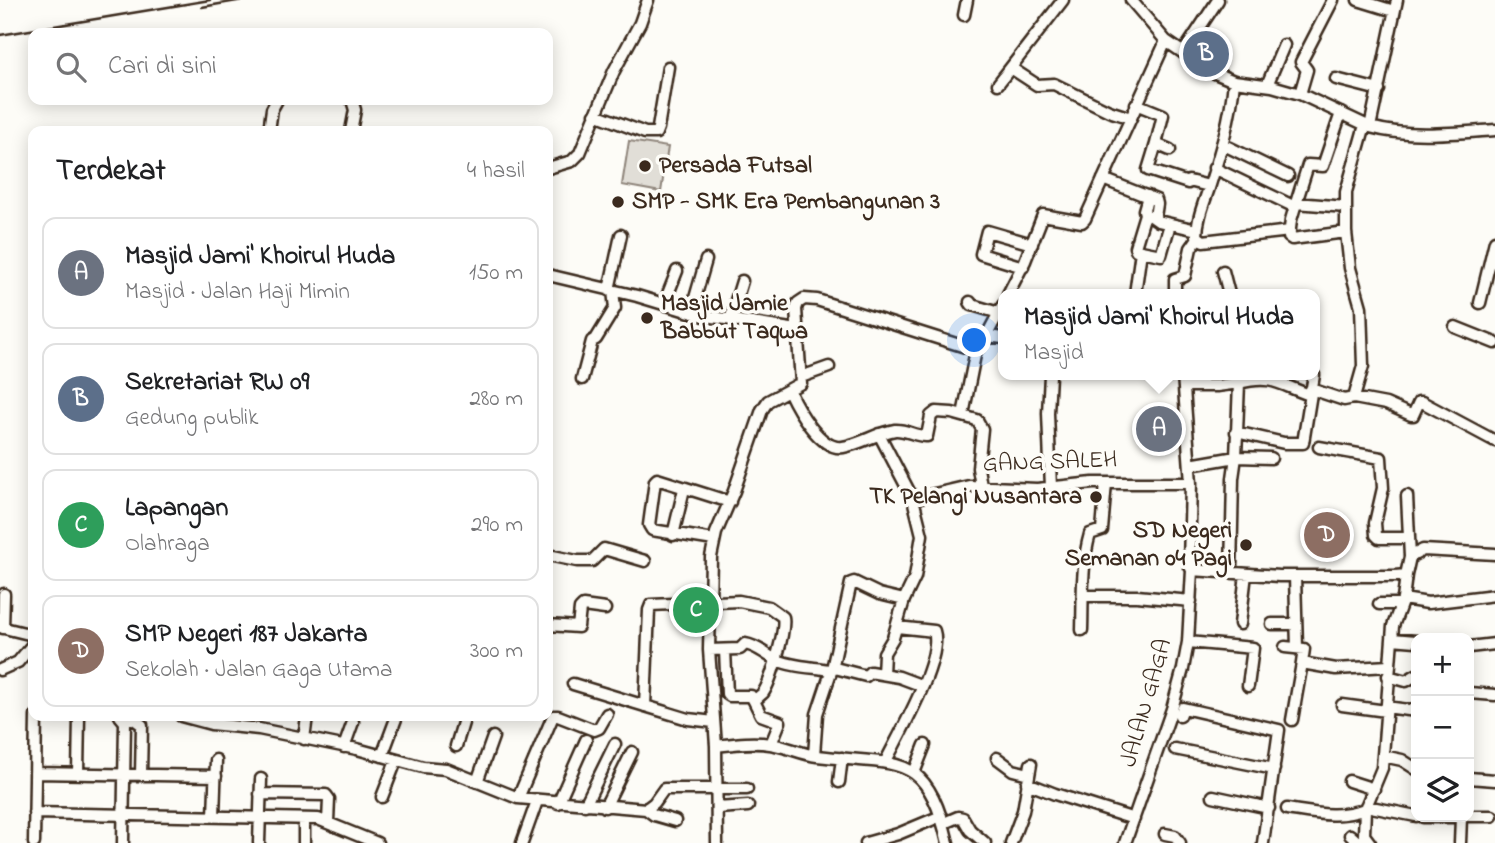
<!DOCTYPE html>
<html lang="id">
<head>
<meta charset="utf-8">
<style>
	body { margin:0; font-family:"Indie Flower",sans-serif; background:#f6f6f6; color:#202124 }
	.controls { position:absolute; right:21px; bottom:21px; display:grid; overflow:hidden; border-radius:14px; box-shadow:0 4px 18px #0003 }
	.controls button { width:63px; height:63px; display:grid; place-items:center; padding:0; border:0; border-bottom:2px solid #e0e0e0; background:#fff; color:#202124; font:35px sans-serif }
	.you { position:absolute; left:975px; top:341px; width:24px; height:24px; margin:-18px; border:5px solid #fff; border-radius:50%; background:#1a73e8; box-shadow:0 0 0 10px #1a73e833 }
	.badge { display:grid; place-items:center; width:46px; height:46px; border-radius:50%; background:#0b8043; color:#fff; font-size:23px; font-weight:700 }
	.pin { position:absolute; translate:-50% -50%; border:4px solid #fff; box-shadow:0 2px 7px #0006 }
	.popup { position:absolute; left:998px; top:289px; width:322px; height:91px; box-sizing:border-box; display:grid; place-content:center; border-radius:14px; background:#fff; filter:drop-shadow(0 2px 5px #0005); font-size:23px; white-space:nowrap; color:#757577 }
	.popup b { font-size:26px; color:#202124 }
	.popup::after { content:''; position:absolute; left:50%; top:100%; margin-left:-14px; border:14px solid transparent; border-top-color:#fff }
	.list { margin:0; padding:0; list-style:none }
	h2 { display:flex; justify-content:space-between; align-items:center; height:91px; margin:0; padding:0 28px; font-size:30px }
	h2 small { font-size:23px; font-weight:400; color:#757577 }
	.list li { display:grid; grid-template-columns:46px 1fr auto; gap:21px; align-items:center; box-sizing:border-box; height:112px; margin:0 14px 14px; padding:0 14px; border:2px solid #e0e0e0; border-radius:14px }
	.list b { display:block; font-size:26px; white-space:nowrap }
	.list p { margin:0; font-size:23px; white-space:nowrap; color:#757577 }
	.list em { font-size:23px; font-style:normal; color:#757577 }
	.icon { flex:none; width:38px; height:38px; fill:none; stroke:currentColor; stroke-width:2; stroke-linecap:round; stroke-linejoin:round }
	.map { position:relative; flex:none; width:1495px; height:843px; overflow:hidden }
	.search { position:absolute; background:#fff; box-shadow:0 4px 18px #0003; left:28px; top:28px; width:525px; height:77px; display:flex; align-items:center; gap:18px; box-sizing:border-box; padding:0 24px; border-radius:14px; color:#757577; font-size:26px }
	.panel { position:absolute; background:#fff; box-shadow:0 4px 18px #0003; left:28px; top:126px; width:525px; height:595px; border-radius:14px }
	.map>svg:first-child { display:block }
</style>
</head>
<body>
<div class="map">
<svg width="1495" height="843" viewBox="0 0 1495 843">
	<rect width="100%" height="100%" fill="#fdfcf7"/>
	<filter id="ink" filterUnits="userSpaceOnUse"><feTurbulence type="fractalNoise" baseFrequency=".0143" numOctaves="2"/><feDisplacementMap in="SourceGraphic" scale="14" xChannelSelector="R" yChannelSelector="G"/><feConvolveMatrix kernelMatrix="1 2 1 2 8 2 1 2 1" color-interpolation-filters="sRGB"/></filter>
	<g filter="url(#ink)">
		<!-- green -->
		<path fill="#e1ded7" stroke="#8e847a" stroke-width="2" d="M629 141 668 147 661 192 622 185Z"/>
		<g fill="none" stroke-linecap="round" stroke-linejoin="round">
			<defs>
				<path id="street" d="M1131 0 1166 41 1210 71 1234 81 1272 86 1300 94 1370 127C1410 138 1453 133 1495 130
					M1358 0 1394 11
					M964 15 967 0
					M1183 53 1218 0
					M1011 68 1037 85 1054 84 1109 111 1131 118
					M1336 79 1379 90
					M1234 81C1231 118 1220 153 1209 188 1204 203 1197 219 1197 236L1203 241 1290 231
					M998 84 1063 0
					M1267 85 1284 45
					M1300 94 1307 70 1301 62 1333 0
					M1136 104 1163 115 1156 144 1170 150
					M595 114 645 133H656L658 128 668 67
					M1370 127 1397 0
					M269 131 272 109 277 100
					M351 131 355 110 352 100
					M1156 144 1148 170 1188 183 1189 181 1209 186
					M1222 144 1288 176
					M548 168 572 161 580 153 614 71 640 23 648 0
					M1214 168 1295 207
					M1103 179 1156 200 1157 204 1155 217
					M1296 203 1308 165 1323 166 1341 113
					M1151 216 1158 221 1197 230
					M1346 232 1292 239 1289 237 1291 220 1296 203 1346 207
					M1141 251 1136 250 1135 247 1145 214 1144 210 1148 196
					M1023 267 981 254 987 231 1032 244
					M1223 271 1229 294
					M548 275 637 296 700 315 797 330
					M609 290 621 235
					M1008 294 1025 261 1043 215 1082 222 1085 219 1166 41
					M1135 294 1141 251 1161 255 1170 224
					M1175 294V279L1185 276 1191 248 1198 238
					M970 302 972 305 999 313
					M1480 303 1495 241
					M664 304 677 271
					M691 312 706 260
					M730 320 742 281
					M1455 327 1495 343
					M987 336 1003 338
					M1050 375 1048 413 1051 488
					M801 377 829 367
					M582 379 592 341 596 339 615 308 613 291
					M1239 383C1273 374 1280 385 1310 395
					M1184 386H1217L1239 383 1236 457 1190 465
					M1311 389 1344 400 1354 398 1386 404 1411 415H1413L1419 402H1422L1495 441
					M789 391C797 408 820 451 843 447 861 444 877 433 895 430 906 429 916 437 927 436L931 416 936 412 952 413 977 420 982 429 978 468 981 486
					M1354 398 1363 366 1361 307 1350 268 1346 232V192L1365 125
					M963 415 976 350
					M1236 432 1284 443H1303L1314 375
					M879 434 913 499 969 486 1037 489 1093 483H1191
					M1319 447 1381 458 1383 488 1375 523 1376 535 1379 538H1408
					M1407 496 1410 557
					M673 535 684 489
					M714 540 652 530 649 525 655 481 657 479 730 502
					M548 555 577 561H592L604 549 645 561
					M1192 570 1279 576H1395L1406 575 1410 557 1423 550 1495 554
					M1231 573 1233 478 1236 457 1271 458
					M1295 576 1297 648
					M1083 596H1137L1191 601
					M1403 599 1428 603 1495 595
					M1379 604H1401
					M1240 624 1246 574
					M1272 624H1296
					M548 625 578 627 580 609 583 606 605 609
					M0 627 33 635
					M3 628 4 594
					M1082 630C1083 598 1081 565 1090 534L1102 530 1106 483
					M1392 639 1416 641
					M1188 642 1253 648 1248 686
					M1285 647 1304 649 1302 663 1336 669 1389 666
					M1469 647 1495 644
					M709 650 740 649 745 644C758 646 764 654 775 659 791 667 813 667 830 670L835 668 866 676 870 672 899 677 923 686
					M725 650 727 694 730 696H751L754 701
					M0 670 18 662 33 644
					M883 674 884 653 893 638 904 600 915 577 922 535 913 499
					M1388 676 1406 681 1416 675
					M573 684 688 719 714 722
					M1469 693 1495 695
					M1342 705 1386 711
					M645 706 649 610 651 605 739 601 769 607 783 617C786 630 771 682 763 693 762 694 755 700 754 701L761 715 780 722 771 744
					M1386 707 1416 711
					M120 716 125 722 123 843
					M181 716 211 724 259 729 357 749 423 767 446 769 518 798 646 809 654 803 664 789H747
					M1180 716 1183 708 1279 730 1263 843
					M123 718 134 719 142 725 141 775
					M1292 720 1302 663
					M304 739 307 716
					M456 746 465 716
					M716 746C733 744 752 741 770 744 786 746 801 754 817 756 898 766 926 749 948 843
					M344 747 353 722
					M1175 749 1274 769
					M814 755 817 714 832 669 851 583 854 582 879 594 904 600
					M382 756 397 716
					M1383 756 1402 760 1416 769
					M997 758 1013 770 1029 774
					M886 761C900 733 943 659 934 631L897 627
					M35 773 216 776
					M914 773 925 745
					M78 774 79 716
					M1469 778 1495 780
					M1349 781 1374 789
					M477 782 493 737
					M839 782 842 758
					M1027 783 1055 794 1134 819
					M260 794 326 795 329 799 328 822
					M1213 796 1269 808
					M382 797 396 761
					M518 798 553 716H558L594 730 599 728 607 714
					M558 803 586 740
					M585 805 615 744
					M1366 806 1416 816
					M605 807 632 752
					M717 808 748 806
					M646 809 654 815 675 821
					M1287 809C1314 813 1339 819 1365 809
					M34 813 318 819 377 843
					M214 816 216 760
					M1469 816H1492
					M1423 817H1464
					M944 823 958 817 963 818 970 830 985 843
					M1165 834 1175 836 1180 843
					M1350 835 1359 843
					M34 843 36 716
					M259 843 261 779
					M304 843V819
					M522 843 537 801
					M717 843 716 746 709 650 711 557 716 533 734 491 762 410 768 401 801 383 796 309 798 303 804 299 817 300 975 350 981 346 1003 305
					M866 843 898 834 941 816
					M1011 843 1023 811 1031 764
					M1125 843 1172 709 1183 669 1188 642 1192 570 1189 565 1191 483 1183 375
					M1370 843 1364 835 1365 809 1382 768 1393 626 1403 599 1406 575
					M1460 843 1461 817"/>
			</defs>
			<!-- street casing -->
			<use href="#street" stroke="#3b2a1e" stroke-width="15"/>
			<!-- street -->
			<use href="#street" stroke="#fdfcf7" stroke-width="10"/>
			<!-- rail -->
			<path stroke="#3b2a1e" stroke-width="2.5" d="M202 7 243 0
				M0 35 210 0"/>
		</g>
	</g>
	<!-- markers -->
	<g fill="#3b2a1e" stroke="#fdfcf7" stroke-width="2.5">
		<circle cx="645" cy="166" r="7"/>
		<circle cx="618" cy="202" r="7"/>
		<circle cx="647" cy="318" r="7"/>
		<circle cx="1096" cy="497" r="7"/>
		<circle cx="1246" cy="545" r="7"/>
	</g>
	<g text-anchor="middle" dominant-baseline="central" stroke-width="7" stroke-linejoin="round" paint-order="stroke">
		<!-- poi labels -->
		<g font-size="24" font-weight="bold" fill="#3b2a1e" stroke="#fdfcf7" text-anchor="start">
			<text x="659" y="166">Persada Futsal</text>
			<text x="632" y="202">SMP - SMK Era Pembangunan 3</text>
			<text x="661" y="304">Masjid Jamie<tspan x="661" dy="28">Babbut Taqwa</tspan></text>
			<text x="1082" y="497" text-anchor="end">TK Pelangi Nusantara</text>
			<text x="1232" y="531" text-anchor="end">SD Negeri<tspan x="1232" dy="28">Semanan 04 Pagi</tspan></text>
		</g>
		<!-- street labels -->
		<g font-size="24" fill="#3b2a1e" stroke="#fdfcf7">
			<text transform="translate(1050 463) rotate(-2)">GANG SALEH</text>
			<text transform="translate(1147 703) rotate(-74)">JALAN GAGA</text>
		</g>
	</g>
</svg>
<div class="controls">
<button>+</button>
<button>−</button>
<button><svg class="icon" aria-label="layers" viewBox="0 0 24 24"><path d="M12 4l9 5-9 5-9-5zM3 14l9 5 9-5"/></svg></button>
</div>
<div class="you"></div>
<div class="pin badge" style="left:1159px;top:429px;background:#6b7280">A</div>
<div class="popup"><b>Masjid Jami' Khoirul Huda</b>Masjid</div>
<div class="pin badge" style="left:1206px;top:54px;background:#5c6f8a">B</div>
<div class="pin badge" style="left:696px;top:610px;background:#2e9e5b">C</div>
<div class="pin badge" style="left:1327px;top:535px;background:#8d6e63">D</div>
<div class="search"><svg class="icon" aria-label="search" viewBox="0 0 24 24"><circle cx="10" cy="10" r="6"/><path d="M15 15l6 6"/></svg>Cari di sini</div>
<section class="panel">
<h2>Terdekat<small>4 hasil</small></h2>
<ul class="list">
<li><span class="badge" style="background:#6b7280">A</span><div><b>Masjid Jami' Khoirul Huda</b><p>Masjid · Jalan Haji Mimin</p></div><em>150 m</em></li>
<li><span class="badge" style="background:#5c6f8a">B</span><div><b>Sekretariat RW 09</b><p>Gedung publik</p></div><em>280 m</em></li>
<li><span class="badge" style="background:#2e9e5b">C</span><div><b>Lapangan</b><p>Olahraga</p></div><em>290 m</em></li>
<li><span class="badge" style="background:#8d6e63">D</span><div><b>SMP Negeri 187 Jakarta</b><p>Sekolah · Jalan Gaga Utama</p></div><em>300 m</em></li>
</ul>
</section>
</div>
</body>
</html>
